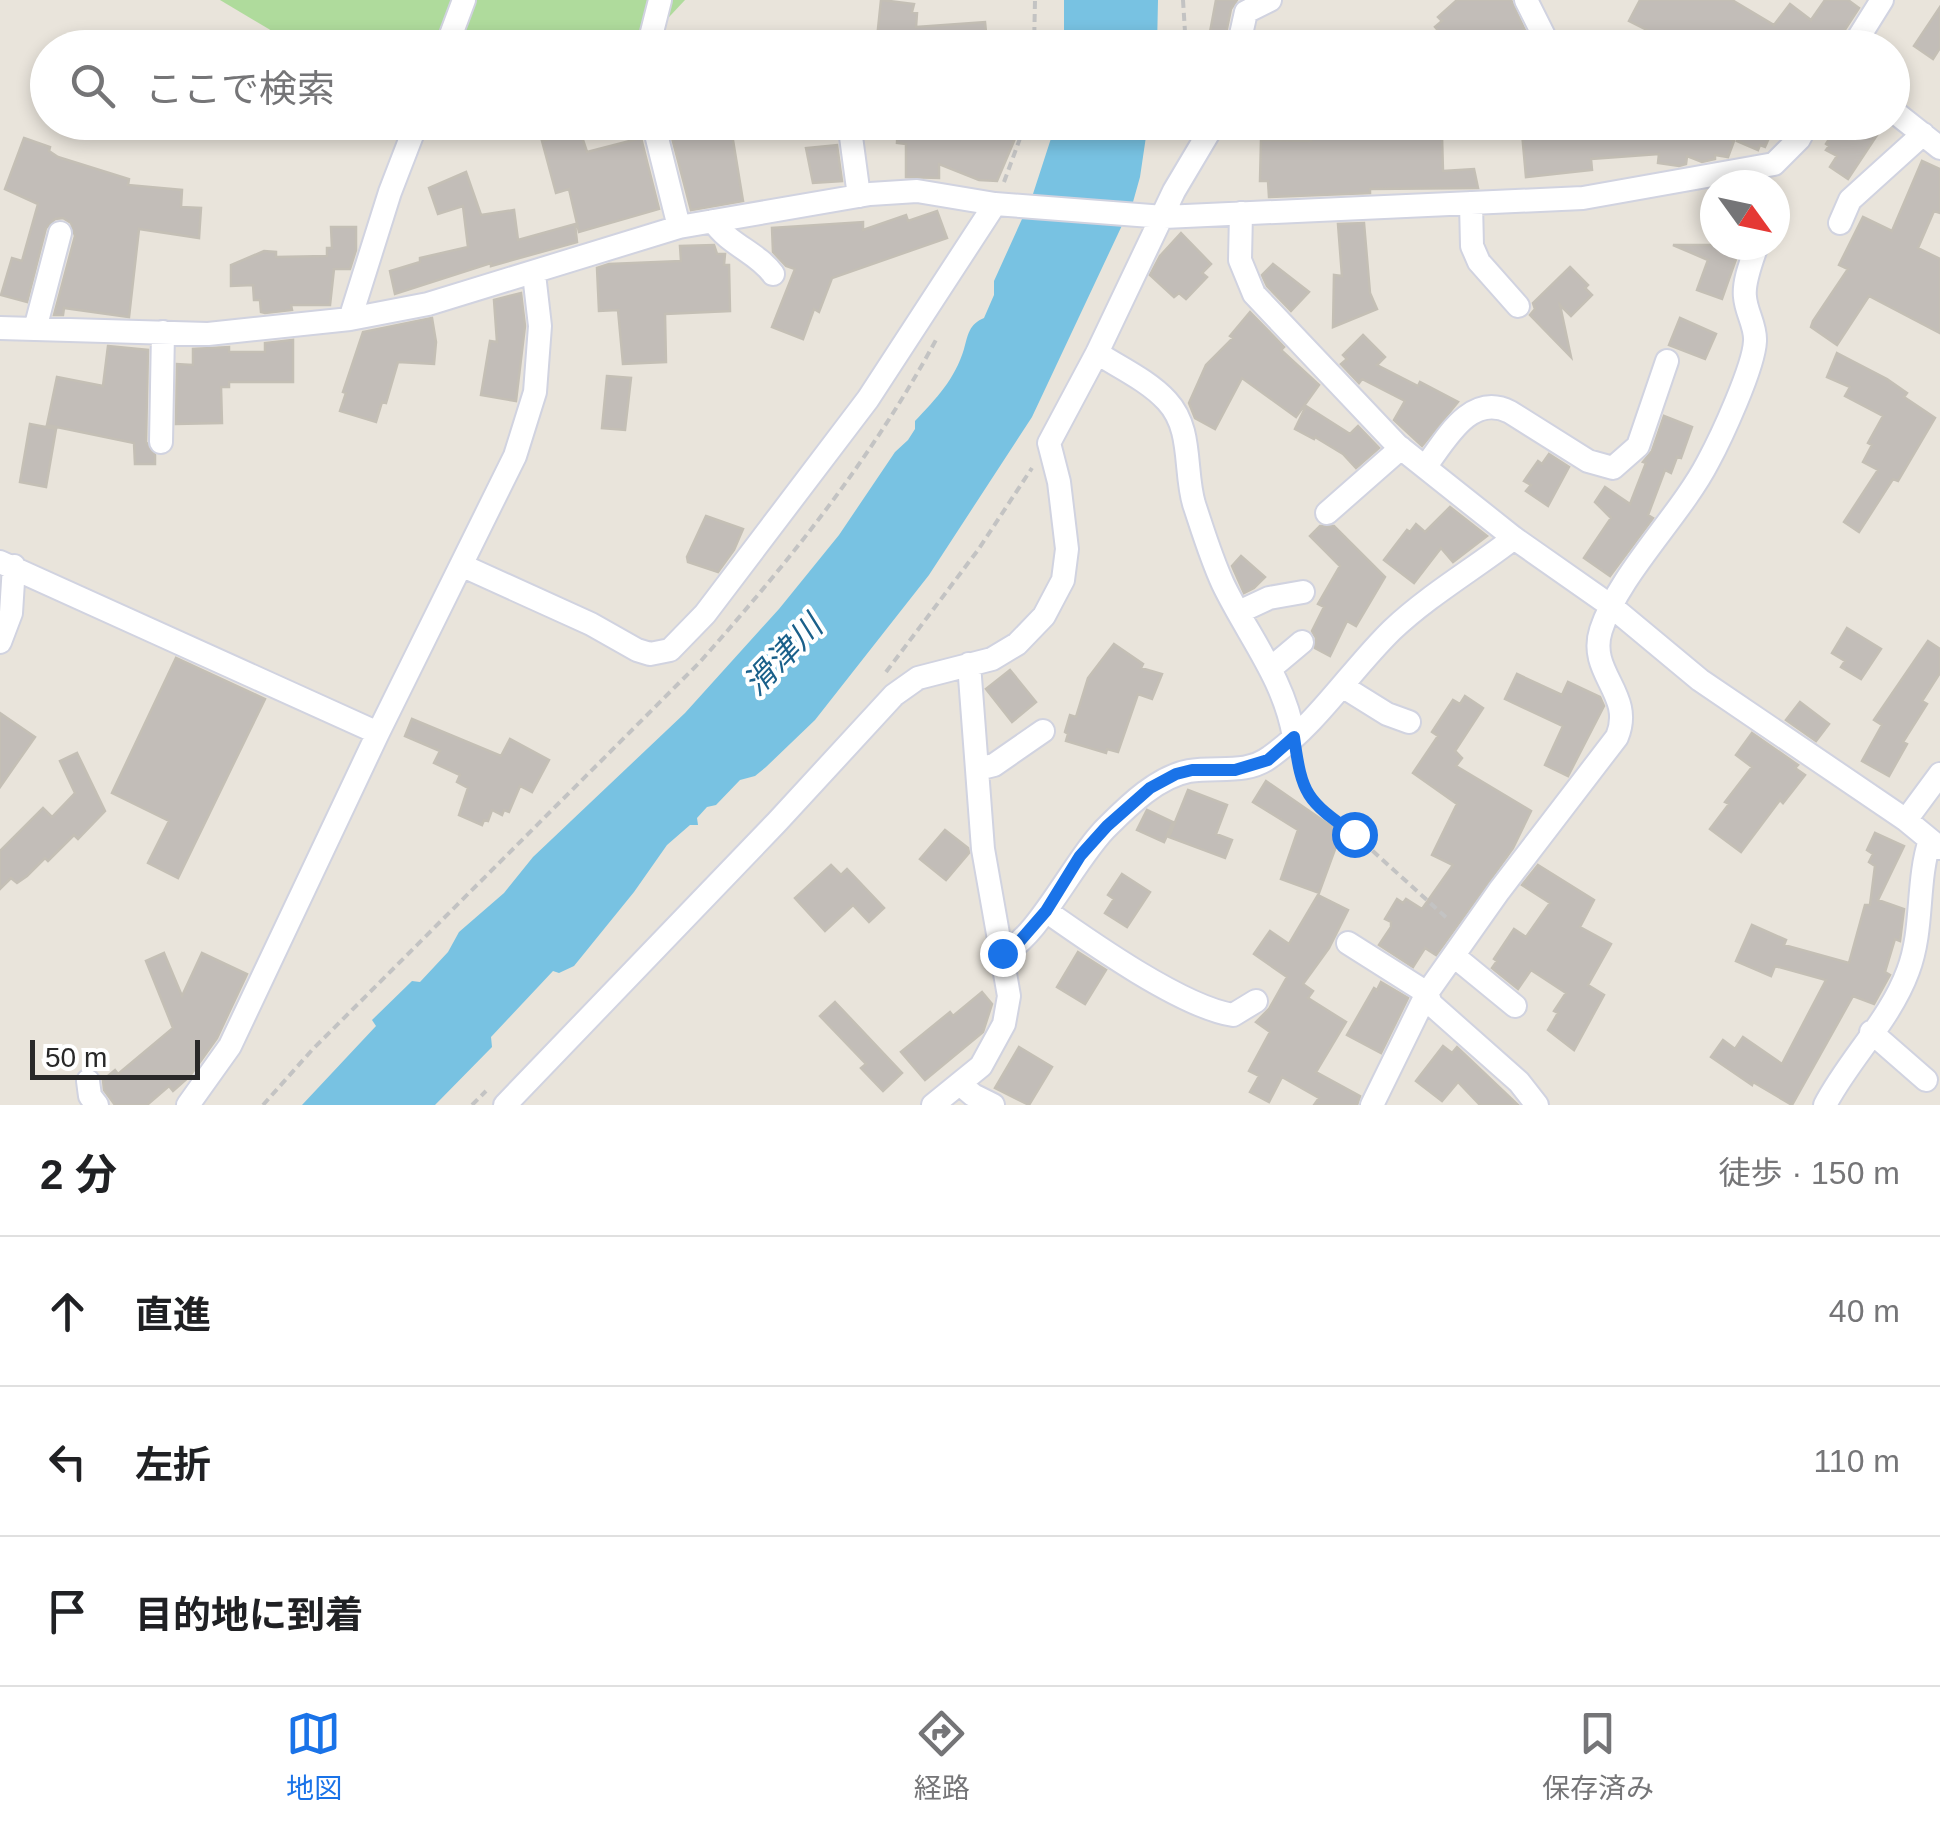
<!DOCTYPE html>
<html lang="ja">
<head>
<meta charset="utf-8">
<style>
	body { margin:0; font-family:Helvetica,"Noto Sans JP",sans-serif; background:#f6f6f6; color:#202124 }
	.compass { position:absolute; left:1700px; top:170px; width:90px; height:90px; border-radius:50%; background:#fff; box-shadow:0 5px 15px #0003; rotate:123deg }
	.scale { position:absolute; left:30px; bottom:25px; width:170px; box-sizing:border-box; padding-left:10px; border:5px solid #282828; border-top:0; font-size:28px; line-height:35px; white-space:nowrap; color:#282828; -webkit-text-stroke:8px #fff; paint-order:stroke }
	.stop { position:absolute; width:30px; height:30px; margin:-22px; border:8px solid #1a73e8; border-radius:50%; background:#fff }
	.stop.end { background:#1a73e8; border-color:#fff; box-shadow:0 2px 10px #0008 }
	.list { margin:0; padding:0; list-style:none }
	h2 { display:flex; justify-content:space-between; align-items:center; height:130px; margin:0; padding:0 40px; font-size:42px }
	h2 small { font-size:32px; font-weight:400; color:#757577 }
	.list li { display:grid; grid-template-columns:65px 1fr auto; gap:30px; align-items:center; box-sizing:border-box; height:150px; padding:0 40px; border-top:2px solid #e0e0e0 }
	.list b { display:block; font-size:38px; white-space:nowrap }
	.list em { font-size:32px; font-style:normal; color:#757577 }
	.icon { flex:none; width:55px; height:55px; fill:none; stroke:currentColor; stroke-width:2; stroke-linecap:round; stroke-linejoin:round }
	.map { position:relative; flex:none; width:1940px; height:1105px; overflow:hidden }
	.search { position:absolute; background:#fff; box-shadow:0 5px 15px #0003; left:30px; right:30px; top:30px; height:110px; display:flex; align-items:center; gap:25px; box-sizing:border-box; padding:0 35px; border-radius:55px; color:#757577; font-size:38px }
	.sheet { height:580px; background:#fff }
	nav { display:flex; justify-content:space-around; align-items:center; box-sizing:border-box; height:140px; border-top:2px solid #e0e0e0; background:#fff; font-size:28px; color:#757577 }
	nav a { display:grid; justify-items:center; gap:5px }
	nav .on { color:#1a73e8 }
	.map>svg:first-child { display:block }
</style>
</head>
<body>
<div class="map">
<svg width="1940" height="1105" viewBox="0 0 1940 1105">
	<rect width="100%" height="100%" fill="#e9e4db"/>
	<!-- green -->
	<path fill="#afdb9c" d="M220 0H685L640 48 299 47Z"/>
	<!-- water -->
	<path fill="#78c2e2" d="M1064 0H1158L1157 47H1064Z
		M1056 123H1148L1140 177 1133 202 1032 417 929 575 815 720 766 767 755 776 740 780 716 805 707 807 697 818 698 825H690L667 845 634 892 574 966 559 973 553 971 491 1037 492 1047 435 1105H302L376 1026 372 1020 412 981 420 982 448 952 459 932 504 893 533 857 685 713 779 609 839 535 895 452 908 440 915 429V421C936 399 955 379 964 349 968 335 969 324 984 318L994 295V281L1032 197Z"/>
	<!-- building -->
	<path fill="#c2bdb8" stroke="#c4bfb5" stroke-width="2.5" d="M881 0 914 4 912 12 917 13 916 27 985 22 987 42 975 43 976 48H876Z
		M1216 0H1237L1231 9 1223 48H1207Z
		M1457 0H1511L1528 37 1512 48H1453L1435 27 1442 21 1438 17Z
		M1640 0H1732L1774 25 1790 4 1811 20 1825 0H1848L1859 8 1833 48H1688L1666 32 1663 38 1629 21Z
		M1940 7V48L1933 59 1914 46Z
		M676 122H730L743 201 691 210 670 130 677 128Z
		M898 122 952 123 1022 122 997 181 979 180 939 164V178L906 177V144L897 143Z
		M1324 122H1399L1401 132H1409V137L1442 136 1443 171 1474 169 1478 188 1370 189V193L1269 197 1268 181H1260L1261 140 1311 141 1309 134 1326 129Z
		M1521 122H1659L1699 128 1734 141 1728 157 1715 155V159L1702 162 1687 156 1686 164 1679 166 1658 163 1659 154 1591 159 1592 170 1526 177Z
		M1745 122H1776L1765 147 1760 145 1758 150 1737 141Z
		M1840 122 1885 123 1848 179 1830 167 1837 156 1826 150 1829 146 1826 144Z
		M580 131 587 152 641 138 659 209 579 232 569 189 556 193 542 141Z
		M24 138 50 147 49 151 58 157 129 179 128 185 182 190 181 207 201 208 199 238 139 229 129 317 64 308 63 315H54L75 236 71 223 63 218 55 219 46 228 27 302 1 295 12 258 22 261 38 204 5 189Z
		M837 145 842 181 813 183 806 148Z
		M1922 161 1940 169V213L1934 211 1918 248 1940 259V333L1869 296 1837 345 1811 327 1813 321 1848 269 1839 265 1863 217 1892 231Z
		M466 172 481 215 514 210 518 240 575 224 577 242 491 266V263L395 294 390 271 420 262V258L468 247 463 206 438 214 429 188Z
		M937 211 947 238 832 278 819 312 814 309 803 339 772 327 795 269 786 266 773 252 772 228 863 222V230L906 215 908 221Z
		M1364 223 1370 293 1377 309 1333 327 1334 275 1342 276 1338 224Z
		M331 227H356V250L350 269H334L330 305H291L292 310 265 313 261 312 260 300H254L253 285 231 286V265L264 251 276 252V257L327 256V248H332Z
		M1181 233 1211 264 1202 273 1207 277 1186 299 1179 293 1174 297 1150 275 1160 256Z
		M714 245 717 254H725L724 265H729L730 311 665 314 666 362 623 364 618 310 599 311 597 268 609 264 681 261 680 246Z
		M1673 245H1741L1722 299 1697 290 1708 260Z
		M1273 264 1309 292 1291 311 1267 286 1262 275Z
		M1570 267 1588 285 1585 288 1592 295 1571 316 1560 305 1571 357 1530 315 1535 309 1533 303Z
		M521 293 525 326 516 401 481 395 490 341 497 342 494 300Z
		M1250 312 1284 347 1281 350 1319 385 1296 417 1242 378 1215 429 1195 418 1189 403 1206 365 1233 338 1230 336Z
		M432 318 436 342 434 364 398 362 386 403 382 402 376 422 340 411 346 393 343 392 363 332Z
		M1680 318 1716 334 1705 359 1669 345Z
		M1363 335 1385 357 1377 365 1418 386 1420 382 1458 402 1422 446 1394 420 1405 401 1362 379 1359 383 1341 364 1347 359 1343 355Z
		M293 340V382H229V387H221L222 423 176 424 177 364 193 365V349L229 347V352H265V343Z
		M108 346 148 350 146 442 155 455V464H135L134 443 47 425 57 377 103 386Z
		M1837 353 1887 379 1907 393 1904 397 1935 418 1898 481 1893 479 1859 532 1844 522 1878 470 1863 462 1872 445 1868 443 1883 416 1845 396 1850 387 1827 377Z
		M607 376 631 378 625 430 602 428Z
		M1306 406 1350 434 1358 426 1379 448 1356 468 1343 454 1315 437 1314 439 1295 429Z
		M1664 416 1692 427 1681 458 1677 457 1671 473 1665 470 1648 515 1653 518 1610 576 1584 558 1611 518 1595 502 1605 487 1630 504 1646 463 1643 462 1652 451Z
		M30 424 56 429 46 487 20 482Z
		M1549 454 1569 467 1548 506 1526 491 1531 485 1524 481 1538 461 1542 464Z
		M1450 507 1487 536 1453 562 1441 548 1414 583 1384 560 1407 530 1410 532 1416 524 1425 532Z
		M706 516 743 529 734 550 718 572 688 562 687 557Z
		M1320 526H1334L1385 577 1356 626 1347 621 1330 656 1315 648 1316 638 1312 631 1324 607 1318 604 1340 566 1310 536Z
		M1241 556 1265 577 1254 588 1244 593 1232 566Z
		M1847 628 1881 649 1861 679 1841 667 1845 661 1832 653Z
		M1928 641 1940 649V673L1922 701 1927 704 1903 742 1907 744 1889 776 1862 761 1882 725 1874 720Z
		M1114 644 1143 664 1141 668 1162 674 1152 699 1138 694 1118 752 1107 749 1106 753 1066 741 1068 734 1065 732 1070 715 1076 717 1088 678Z
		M176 658 265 699 178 878 148 863 169 821 112 793Z
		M1010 670 1036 702 1012 722 986 689Z
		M1517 674 1562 695 1568 682 1600 697 1604 706 1568 776 1545 765 1563 726 1505 699Z
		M1465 696 1483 708 1455 751 1462 758 1456 766 1531 811 1513 848 1436 955 1425 948 1413 967 1379 945 1391 927V922L1385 919 1397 899 1403 903 1406 899 1422 909 1453 865 1432 855 1457 804 1413 773 1438 736 1432 732 1453 700 1460 704Z
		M1800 702 1829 724 1816 741 1786 720Z
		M0 713 35 737 0 787Z
		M412 719 501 756 510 739 549 760 532 792 520 786 509 812 504 810 502 815 492 810 488 821 484 820 482 825 459 815 468 788 457 782 460 775 434 763 440 751 405 736Z
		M1752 733 1798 765 1795 768 1805 775 1783 803 1780 800 1741 852 1710 829 1729 804 1725 802 1752 767 1736 755Z
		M77 753 105 811 78 839 74 835 48 861 45 858 27 876 17 883 11 878 0 889V851L43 808 52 817 75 793 60 761Z
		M1266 781 1341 833 1319 893 1281 879 1298 830 1253 802Z
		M1188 790 1227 805 1216 834 1232 840 1225 858 1169 837Z
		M1147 810 1173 822 1164 842 1137 830Z
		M945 830 968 848 969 853 946 880 920 859Z
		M1875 833 1904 846 1878 900 1904 909 1900 941 1895 939 1885 972 1890 975 1874 1004 1853 996 1792 1105 1753 1082 1752 1085 1711 1057 1723 1040 1735 1049 1743 1037 1782 1064 1826 980 1775 966 1771 976 1736 961 1752 925 1786 940 1784 945 1849 963 1865 905H1870L1875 866 1869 862 1873 854 1867 850Z
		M831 865 841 875 847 869 884 908 869 922 853 905 825 931 795 898Z
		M1538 865 1594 900 1580 927 1611 944 1588 985 1604 995 1574 1050 1548 1030 1558 1013 1554 1011 1566 993 1531 970 1518 989 1492 968 1497 961 1494 959 1514 929 1526 937 1550 903 1522 885Z
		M1122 874 1150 892 1127 927 1105 913 1114 899 1108 895Z
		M1318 895 1348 910 1329 948 1303 984 1313 991 1308 998 1346 1022 1316 1072 1360 1096 1357 1105H1314L1319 1098 1282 1077 1269 1102 1250 1092 1259 1076 1249 1071 1270 1032 1256 1022 1269 1009 1287 977 1254 954 1270 931 1289 944Z
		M1078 952 1106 970 1085 1004 1057 987Z
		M164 953 182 996 202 953 247 974 217 1038 190 1076 173 1091 169 1086 147 1105H115L104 1090 103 1080 115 1070 118 1074 173 1028 146 961Z
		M1381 982 1408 998 1381 1053 1347 1035 1374 988 1377 990Z
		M982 992 992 1004 983 1032 925 1080 901 1052 950 1012 953 1016Z
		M835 1002 902 1073 883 1091 861 1068 866 1064 820 1016Z
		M1443 1046 1452 1053 1457 1047 1518 1105H1480L1458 1082 1442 1101 1416 1081Z
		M1019 1047 1052 1067 1029 1105 995 1088Z"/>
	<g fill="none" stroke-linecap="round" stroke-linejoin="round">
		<defs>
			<path id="minor" d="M1526 0 1550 48
				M446 48 464 0
				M648 48 660 0
				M1238 48 1246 12 1270 0
				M1852 48 1882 0
				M1892 110 1940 148
				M653 122 679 227
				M849 122 859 196
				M1471 203 1472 246 1479 262 1518 306
				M1241 213 1240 260 1254 294 1397 445 1514 538 1611 606 1700 680 1906 820 1940 848
				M713 221C729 245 757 252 773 274
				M1840 223 1850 200 1923 134
				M350 319 390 192 417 122
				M0 328 208 334 350 319 428 304 679 227 870 194 917 191 995 204 1164 217 1583 198 1774 164 1799 139 1808 122
				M35 329 60 233
				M1097 353C1119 367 1149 381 1167 401 1193 429 1184 470 1194 504 1203 531 1211 558 1223 584 1248 636 1284 678 1294 737
				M161 442 163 332
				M1426 466C1446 439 1471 392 1510 412L1588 461 1613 468 1638 446 1667 361
				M1327 513 1401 448
				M0 562 378 733
				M461 565 591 624 637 650 650 654 670 650 705 614 868 399 995 204
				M1239 612 1269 598 1303 592
				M0 642 11 613 14 566
				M1271 668 1302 642
				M1342 686 1387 714 1409 722
				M978 769 994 765 1043 731
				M1906 820 1940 774
				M1046 911C1090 942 1182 1007 1233 1015L1256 1001
				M1348 943 1427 993 1431 1004 1519 1082 1537 1105
				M1002 953C1036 942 1076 856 1108 826 1130 804 1158 777 1189 771 1217 766 1246 775 1270 757 1318 723 1350 671 1392 630 1429 595 1474 569 1514 538
				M1454 956 1515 1006
				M1871 1032 1926 1080
				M88 1081 90 1096 97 1105
				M960 1084 973 1095 993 1105
				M188 1105 230 1046 378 733 515 456 535 392 540 326 534 274
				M505 1105 777 822 894 695 918 678 992 659 1017 644 1044 616 1063 580 1067 549 1059 482 1049 443 1097 353 1174 191 1215 122
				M933 1105 981 1066 1004 1024 1009 996 983 849 969 664
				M1372 1105 1427 993 1499 891 1617 737C1635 694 1587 673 1601 630 1619 574 1680 516 1708 462 1721 438 1754 367 1755 341 1756 326 1746 312 1745 297 1743 282 1752 260 1757 245
				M1825 1105C1849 1059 1890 1020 1908 971 1924 929 1916 883 1930 840"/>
		</defs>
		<!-- minor casing -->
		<use href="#minor" stroke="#d1d3e0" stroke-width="26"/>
		<!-- path -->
		<path stroke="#c3c3c3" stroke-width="4" stroke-dasharray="8 5" stroke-linecap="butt" d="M1183 0 1186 48
			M1034 48 1035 0
			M1178 137 1179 122
			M1004 182 1026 122
			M886 672 978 550 1032 468
			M1298 766 1307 796 1323 812 1354 834 1449 920
			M263 1105 312 1050 699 663C789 562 873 457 937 338
			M472 1105 486 1091"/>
		<!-- minor -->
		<use href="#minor" stroke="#fff" stroke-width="22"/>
	</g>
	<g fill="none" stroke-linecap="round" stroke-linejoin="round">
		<!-- route -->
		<path stroke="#1a73e8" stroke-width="12" d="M1002 953 1012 950 1046 911 1080 856 1107 826 1150 788 1176 774 1192 770H1235L1268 760 1294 737C1302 795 1306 800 1354 834"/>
	</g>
	<g text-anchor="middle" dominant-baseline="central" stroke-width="8" stroke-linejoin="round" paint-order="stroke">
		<!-- water labels -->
		<g font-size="32" font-style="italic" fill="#1a608a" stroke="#fff">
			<text transform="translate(783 655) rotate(-46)">滑津川</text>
		</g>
	</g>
</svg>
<svg class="compass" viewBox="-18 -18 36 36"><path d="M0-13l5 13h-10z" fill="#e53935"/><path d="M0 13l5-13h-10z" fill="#757577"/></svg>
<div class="scale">50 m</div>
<div class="stop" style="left:1354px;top:834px"></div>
<div class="stop end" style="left:1002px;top:953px"></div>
<div class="search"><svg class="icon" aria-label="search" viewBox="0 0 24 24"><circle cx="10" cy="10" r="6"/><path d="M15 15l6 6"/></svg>ここで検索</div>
</div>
<section class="sheet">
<h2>2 分<small>徒歩 · 150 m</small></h2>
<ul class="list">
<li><svg class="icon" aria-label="ahead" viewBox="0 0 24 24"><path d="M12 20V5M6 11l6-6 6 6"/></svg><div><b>直進</b></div><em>40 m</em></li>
<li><svg class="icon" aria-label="left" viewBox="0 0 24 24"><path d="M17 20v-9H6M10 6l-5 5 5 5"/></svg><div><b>左折</b></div><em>110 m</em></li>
<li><svg class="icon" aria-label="arrive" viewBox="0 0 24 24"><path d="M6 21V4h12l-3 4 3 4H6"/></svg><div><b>目的地に到着</b></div></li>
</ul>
</section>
<nav>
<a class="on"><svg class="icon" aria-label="map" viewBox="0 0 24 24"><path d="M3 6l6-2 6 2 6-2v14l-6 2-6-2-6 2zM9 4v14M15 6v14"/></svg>地図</a>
<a><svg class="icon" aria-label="directions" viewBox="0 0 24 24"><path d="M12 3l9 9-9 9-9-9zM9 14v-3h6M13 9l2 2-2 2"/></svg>経路</a>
<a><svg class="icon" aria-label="saved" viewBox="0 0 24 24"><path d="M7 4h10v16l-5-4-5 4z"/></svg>保存済み</a>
</nav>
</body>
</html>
